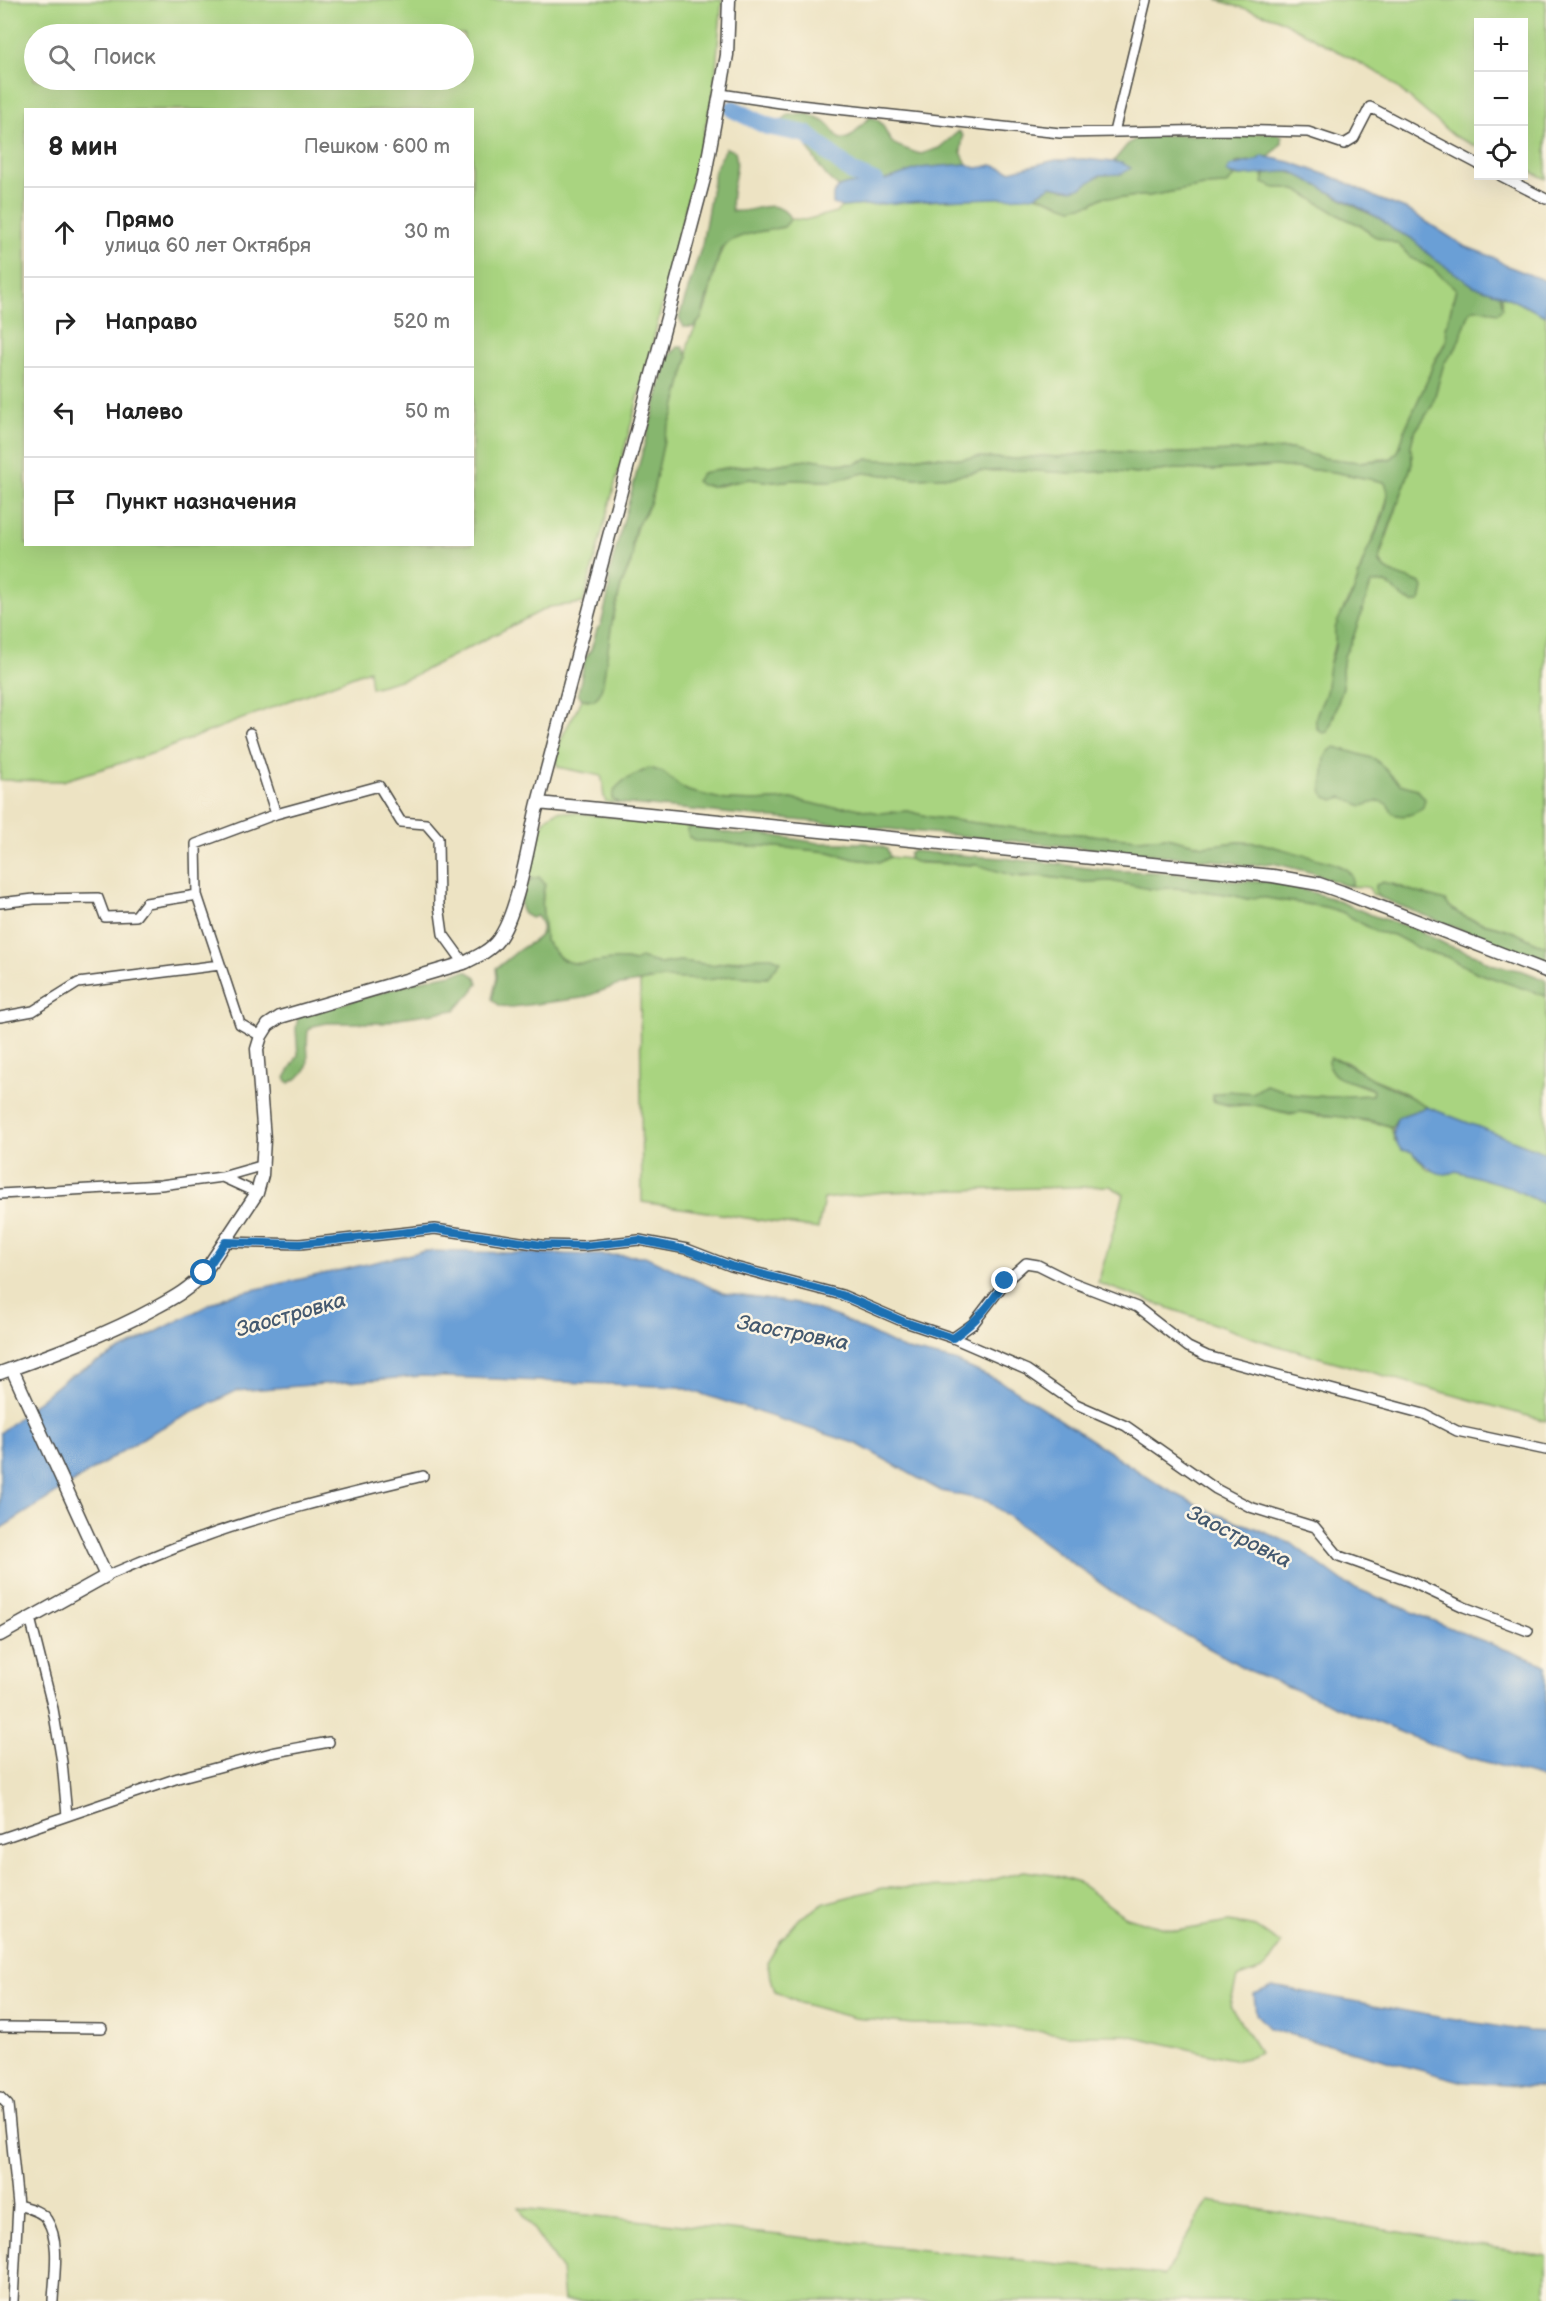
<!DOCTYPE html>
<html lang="ru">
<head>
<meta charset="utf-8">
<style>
	body { margin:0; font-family:"Balsamiq Sans",sans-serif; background:#f6f6f6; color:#222 }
	.controls { position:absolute; right:18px; top:18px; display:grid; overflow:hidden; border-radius:0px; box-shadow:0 6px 24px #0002 }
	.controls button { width:54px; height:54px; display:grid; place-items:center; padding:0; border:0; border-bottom:2px solid #e0e0e0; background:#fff; color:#222; font:30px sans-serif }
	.stop { position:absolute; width:18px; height:18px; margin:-14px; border:4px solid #1f6fb2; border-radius:50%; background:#fff }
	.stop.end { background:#1f6fb2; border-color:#fff; box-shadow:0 2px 6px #0008 }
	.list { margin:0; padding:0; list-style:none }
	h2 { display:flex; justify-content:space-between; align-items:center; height:78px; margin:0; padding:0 24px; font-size:26px }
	h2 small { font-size:20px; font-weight:400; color:#767676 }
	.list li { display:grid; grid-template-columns:39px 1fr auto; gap:18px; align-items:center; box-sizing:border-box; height:90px; padding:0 24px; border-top:2px solid #e0e0e0 }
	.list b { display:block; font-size:22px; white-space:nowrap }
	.list p { margin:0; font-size:20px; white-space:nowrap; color:#767676 }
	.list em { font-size:20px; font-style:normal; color:#767676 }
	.icon { flex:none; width:33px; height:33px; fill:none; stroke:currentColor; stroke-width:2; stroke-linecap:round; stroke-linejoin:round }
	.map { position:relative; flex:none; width:1546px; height:2301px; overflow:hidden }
	.search { position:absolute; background:#fff; box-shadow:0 6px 24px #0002; left:24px; top:24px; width:450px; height:66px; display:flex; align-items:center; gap:15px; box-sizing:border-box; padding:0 21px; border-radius:33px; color:#767676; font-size:22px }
	.panel { position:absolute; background:#fff; box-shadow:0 6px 24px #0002; left:24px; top:108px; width:450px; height:438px; border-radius:0px }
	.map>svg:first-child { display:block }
</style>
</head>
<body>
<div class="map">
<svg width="1546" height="2301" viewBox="0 0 1546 2301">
	<rect width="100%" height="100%" fill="#fcf5e5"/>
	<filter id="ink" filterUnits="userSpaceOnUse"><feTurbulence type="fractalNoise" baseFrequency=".0167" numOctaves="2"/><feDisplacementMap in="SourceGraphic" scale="12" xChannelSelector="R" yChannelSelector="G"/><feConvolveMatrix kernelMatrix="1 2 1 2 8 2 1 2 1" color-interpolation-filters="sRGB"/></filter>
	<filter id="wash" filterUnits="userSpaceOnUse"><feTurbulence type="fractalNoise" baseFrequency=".008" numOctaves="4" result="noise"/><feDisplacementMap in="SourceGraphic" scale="24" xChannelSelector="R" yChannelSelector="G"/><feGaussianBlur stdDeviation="1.35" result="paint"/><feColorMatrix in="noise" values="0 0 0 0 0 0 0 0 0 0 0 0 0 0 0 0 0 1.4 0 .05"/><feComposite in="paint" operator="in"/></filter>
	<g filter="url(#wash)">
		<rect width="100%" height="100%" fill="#ede3c3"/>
		<!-- green -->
		<path fill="#a9d480" stroke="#6a8056" stroke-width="1.5" fill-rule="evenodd" d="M0 0H722L714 91 651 350 583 603 549 607 411 677 371 688 369 670 154 753 62 781 0 780ZM34 34H464V80H34ZM26 110H472V544H26Z
			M1217 0H1546V179L1524 168V22H1478V147L1454 136 1384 76 1276 18Z
			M1256 174H1265L1263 177 1275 188H1287L1301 192 1342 217 1360 225 1369 233 1398 244 1411 258 1433 269 1456 289 1446 328 1447 339 1433 364 1428 379 1405 429 1399 450 1392 458 1358 462 1323 458 1292 449 1157 454 1103 451 1058 457 1041 456 1017 459 977 457 961 459 926 456 899 461 862 460 855 464H843L812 459 769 466H741L713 470 706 486H719L749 479 774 482 793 480 825 481 864 473 917 478 954 476 980 471 1025 470 1069 473 1111 471 1136 474 1175 469 1214 470 1276 466 1334 472 1384 482 1388 487 1389 492 1383 514 1362 564 1354 591 1344 607 1329 665 1327 691 1316 718 1317 729 1331 725 1343 687 1342 670 1344 656 1353 638 1371 584C1390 577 1398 597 1414 603L1421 583C1407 578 1379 574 1380 556L1412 464 1411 445 1414 433 1432 406 1444 363 1456 348 1470 312C1477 306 1484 308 1492 312L1503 301 1500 294 1544 315 1546 316V946C1533 943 1523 935 1511 931 1488 922 1460 922 1445 901 1426 897 1409 889 1390 883L1376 893 1381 898 1373 895 1369 888C1362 885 1353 888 1344 885H1352L1347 870 1340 866 1260 843 1238 842 1203 846 1167 837 1138 839 1030 830 930 817 908 811 879 813 850 807H828L792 799 756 801 725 800 688 791 649 768 623 781 612 799 619 803 606 802C601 794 605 785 601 776L558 767C551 745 574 719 582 699L588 700 599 695 601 689 612 622 621 586 631 563 634 536 638 523 646 512 651 501 665 435 674 412 688 357C684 338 701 323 706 306 711 291 716 251 728 242 747 227 775 237 791 219L805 220 836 212 842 207 874 204 1036 195 1059 204H1091L1103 197 1123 198 1136 196H1149L1204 186 1225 185 1234 177Z
			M559 811 694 826 687 830 696 841 723 842 749 847 766 846 829 852 854 859 881 862 890 857 909 859 920 863 977 865 1021 877 1040 876 1085 882 1111 881 1150 889 1175 888 1195 890 1232 895 1247 899 1260 897 1325 907 1342 912 1382 933 1394 935 1422 950 1447 957 1478 973 1546 996V1153L1427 1107 1396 1088 1369 1077 1346 1062 1331 1058 1346 1080 1373 1090 1372 1095 1330 1097 1298 1095 1266 1085C1261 1088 1255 1094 1248 1094 1233 1095 1231 1089 1213 1095V1100L1229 1106 1255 1105 1290 1114 1301 1112 1319 1116H1338L1391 1126 1394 1140 1412 1152 1428 1170 1456 1171 1508 1186 1546 1205V1421L1268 1343 1098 1283 1124 1194 1110 1186 884 1192 824 1199 818 1229 642 1202 640 981 674 977 708 979 731 976 767 978 742 959 712 965 680 961 660 964 640 958 634 962C612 954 581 971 562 959 556 955 551 946 545 941 545 922 539 903 545 884L539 877 531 879C526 868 536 832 544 822 548 816 552 814 559 811Z
			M1024 1871 1053 1875 1079 1883 1124 1916 1149 1924 1177 1931 1229 1922 1256 1927 1281 1944 1265 1968 1237 1978 1230 2005 1259 2052 1247 2058 1237 2060 1127 2035H1068L978 2024H913L854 2018 800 2003 775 1992 767 1963 781 1940 800 1918 825 1903 882 1888 968 1887Z
			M1208 2201 1546 2256V2301H1492L1458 2294 1433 2301H564L561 2269 519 2208 1165 2275Z"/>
		<!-- forest -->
		<path fill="#86b66e" stroke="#58704c" stroke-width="1.5" d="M808 114 827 123 840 139C857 140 858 123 871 117 888 123 883 134 893 143 897 146 916 153 921 154L939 148 959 131 963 136 961 152 967 164 920 168 876 183 848 184 839 187C822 176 815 157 803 141 796 133 786 131 783 120L788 115Z
			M1276 133 1282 136V143L1269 157 1262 156 1257 160 1236 163 1231 175 1234 177 1225 185 1204 186 1149 196H1136L1123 198 1103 197 1091 204 1072 208 1036 195 1051 186C1087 196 1076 181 1102 175 1108 174 1116 174 1122 174V163L1113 162 1127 145 1140 136Z
			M726 148 735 151C741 169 728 190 732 211 755 214 775 194 791 219L784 227C762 232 739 232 721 248L701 319 694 327H684L679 318 702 245 715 169Z
			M1282 170 1301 176 1361 210 1379 218 1394 230 1411 238 1433 258 1474 286 1500 294 1503 308 1498 313C1487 312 1479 304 1470 312L1456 348 1444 363 1432 406 1414 433 1411 445 1412 464 1381 550 1379 562C1388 575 1407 578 1421 583L1423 588 1420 602C1398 606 1395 575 1371 584L1353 638 1344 656 1342 670 1343 687 1328 732 1322 733C1307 721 1323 705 1326 692 1328 686 1327 680 1328 674 1328 665 1333 656 1335 647 1336 641 1334 635 1335 629 1339 613 1350 603 1355 588 1360 575 1362 562 1368 549 1376 534 1396 496 1384 482L1334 472 1276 466 1214 470 1175 469 1136 474 1111 471 1069 473 1025 470 980 471 954 476 917 478 864 473 832 481 793 480 774 482 749 479 713 486 701 485 696 481 702 473 731 467 769 466 812 459 843 464H855L867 459 899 461 926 456 961 459 977 457 1017 459 1041 456 1058 457 1103 451 1157 454 1292 449 1323 458 1358 462 1386 460 1392 458 1399 450 1405 429 1428 379 1433 364 1445 345 1447 339 1446 328 1456 289 1433 269 1411 258 1398 244 1374 236 1360 225 1342 217 1301 192 1287 188H1275L1263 183 1265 174Z
			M678 347H683L688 357 674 412 665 435 651 501 635 529 632 544 633 556 621 586 612 622 603 683 599 695 594 700 582 699 578 694 585 659 591 650 597 629 601 625 609 591V574L667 362 669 356Z
			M1335 747 1375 759 1400 784 1417 789 1425 799 1423 807C1414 815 1404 818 1393 814L1387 804 1379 801 1362 806 1342 797 1334 800 1325 797C1319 787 1323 783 1324 773 1325 761 1322 754 1335 747Z
			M649 768 663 772 681 787 688 791 725 800 756 801 792 799 828 807H850L879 813 908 811 930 817 1030 830 1138 839 1167 837 1203 846 1238 842 1260 843 1333 863 1347 870 1352 876V885H1344L1313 873 1281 865 1272 863 1247 866 1231 862 619 803 612 799C613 781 635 776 649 768Z
			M694 826 740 835 763 834 819 843H865L880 846 887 849 890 857 881 862 854 859 829 852 766 846 749 847 723 842 696 841 689 837 687 829Z
			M913 851C943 854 972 856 1002 858 1014 859 1023 862 1035 861L1102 870 1174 873 1240 881 1277 882 1331 898 1374 916 1416 929 1447 945 1476 955 1490 964 1523 971 1546 980V996L1478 973 1447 957 1422 950 1394 935 1376 932 1342 912 1325 907 1260 897 1247 899 1232 895 1195 890 1175 888 1150 889 1111 881 1085 882 1040 876H1014L977 865 915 862 909 859V853Z
			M539 877 545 884C539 903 545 922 545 941 551 946 556 955 562 959 581 971 612 954 634 962L640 958 660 964 680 961 712 965 762 957H772L781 961 767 978 731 976 708 980 662 978 615 986 582 998 512 1007 500 1006 492 999 497 978 496 968C504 963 511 956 519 950 532 941 552 936 537 916L531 918 524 914C516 902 523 889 531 879Z
			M1383 882 1445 901C1460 922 1489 923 1511 931 1523 935 1533 943 1546 946V964L1381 898 1376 893V885Z
			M466 971 476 977 478 983C475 991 461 1003 455 1010L399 1018 384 1023H327L313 1026 308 1031C304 1057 318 1069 289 1083L285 1078 298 1055 296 1029 298 1017 422 980Z
			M1331 1058C1349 1062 1360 1074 1377 1081 1394 1089 1411 1096 1427 1107L1398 1117 1392 1127 1373 1121 1301 1112C1284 1115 1271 1108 1255 1105 1240 1103 1227 1107 1213 1101V1095L1228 1091 1253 1093 1266 1085 1298 1095 1330 1097 1372 1095 1373 1090C1358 1079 1332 1085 1328 1062Z"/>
		<!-- water -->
		<path fill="#6a9fd6" stroke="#4a6580" stroke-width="1.5" d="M1262 156 1290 162 1341 180 1379 199 1408 210 1464 246 1493 257 1505 265 1546 281V316L1500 294 1474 286 1433 258 1411 238 1394 230 1379 218 1292 172C1276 169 1237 182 1226 172L1230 166 1257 160Z
			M1084 159 1122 163 1131 168 1122 174 1100 175 1082 187 1072 190 1051 186 1036 195 1025 197 938 200 842 207 833 204V194L839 187 848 184 876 183 920 168 967 164 976 168 984 167 992 165 1010 171 1056 160Z
			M1427 1107 1546 1153V1205L1508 1186 1456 1171C1438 1181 1424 1164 1412 1152L1401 1150C1393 1138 1391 1130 1398 1117Z
			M424 1251 645 1256 723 1293 804 1305 840 1318 903 1349 955 1361 1009 1386 1161 1486 1211 1512 1255 1528 1292 1544 1346 1584 1460 1632 1546 1665V1779L1447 1751 1252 1672 1129 1604 987 1501 941 1491 857 1444 680 1387 422 1376 236 1391 151 1433 0 1529V1433L65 1379 226 1296Z
			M1273 1986 1443 2018 1528 2031 1546 2032V2088L1464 2082 1270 2029 1256 2014 1254 1994Z
			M1458 2294 1492 2301H1433Z"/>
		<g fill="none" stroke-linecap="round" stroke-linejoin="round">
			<!-- river -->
			<path stroke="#6a9fd6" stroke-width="18" d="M733 109 767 126 806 134 852 172 876 183"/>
		</g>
	</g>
	<g filter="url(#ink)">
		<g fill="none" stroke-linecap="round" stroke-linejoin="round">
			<defs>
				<path id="minor" d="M721 94 781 103 1060 133 1227 130 1308 132 1344 144 1354 138 1370 107 1478 164
					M1114 132 1146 0
					M1501 176 1546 199
					M250 733 276 814 196 844 197 895 240 1024 261 1036
					M276 814 379 786 401 822 426 824 438 838 439 905 443 934 464 963
					M0 903 34 899 98 898 105 917 136 916 146 903 197 895
					M0 1017 33 1011 78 983 220 965
					M222 1177 264 1165
					M0 1194 161 1185 222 1177 257 1193
					M225 1242 300 1244 435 1229 541 1245 583 1246 639 1240 687 1249 731 1266 842 1295 902 1321 953 1338 1027 1370 1076 1404 1126 1426 1216 1489 1250 1507 1315 1527 1339 1556 1411 1582 1464 1607 1528 1631
					M953 1338 973 1324 1006 1281 1026 1263 1038 1265 1072 1282 1137 1307 1188 1347 1207 1356 1424 1414 1457 1431 1546 1450
					M106 1576C138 1563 170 1548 203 1537 275 1511 349 1494 423 1476
					M67 1816 178 1778 271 1753 329 1742
					M0 1839 67 1816 62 1762 53 1709 30 1618
					M0 2027 102 2028
					M0 2097 8 2105 18 2205 13 2301
					M18 2205C28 2208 42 2211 47 2220 61 2242 54 2276 53 2301"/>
				<path id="tertiary" d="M538 803 1273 876 1319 884 1342 892 1546 971
					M0 1373C53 1354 106 1335 155 1308 173 1298 190 1289 204 1273L257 1193 262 1175 264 1139 257 1049 261 1036 268 1025 280 1017 464 963C476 957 490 951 498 940 519 912 529 838 538 803L705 175 727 55 729 0
					M0 1635 106 1576 12 1369"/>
			</defs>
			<!-- minor casing -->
			<use href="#minor" stroke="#484742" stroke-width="12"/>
			<!-- tertiary casing -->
			<use href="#tertiary" stroke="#484742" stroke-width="15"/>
			<!-- minor -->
			<use href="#minor" stroke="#fff" stroke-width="9"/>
			<!-- tertiary -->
			<use href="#tertiary" stroke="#fff" stroke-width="12"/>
		</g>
	</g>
	<g fill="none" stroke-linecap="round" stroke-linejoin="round" filter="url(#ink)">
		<!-- route -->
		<path stroke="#1f6fb2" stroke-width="8" d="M204 1273 225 1242 300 1244 435 1229 542 1245 583 1246 639 1240 687 1250 731 1266 842 1295 902 1321 953 1338C977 1321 990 1305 1005 1281"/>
	</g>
	<g text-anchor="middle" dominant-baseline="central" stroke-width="5" stroke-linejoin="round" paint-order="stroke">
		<!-- water labels -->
		<g font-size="21" font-style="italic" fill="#44596f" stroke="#fcf5e5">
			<text transform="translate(291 1315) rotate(-16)">Заостровка</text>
			<text transform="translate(793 1333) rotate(11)">Заостровка</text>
			<text transform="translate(1239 1537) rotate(27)">Заостровка</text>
		</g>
	</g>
</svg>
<div class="controls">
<button>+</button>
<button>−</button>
<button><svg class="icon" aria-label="locate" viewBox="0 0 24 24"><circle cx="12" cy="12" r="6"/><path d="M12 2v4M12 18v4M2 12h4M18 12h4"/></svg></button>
</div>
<div class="stop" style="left:204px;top:1273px"></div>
<div class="stop end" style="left:1005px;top:1281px"></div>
<div class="search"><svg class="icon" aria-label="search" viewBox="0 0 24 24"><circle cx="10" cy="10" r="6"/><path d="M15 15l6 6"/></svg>Поиск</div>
<section class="panel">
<h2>8 мин<small>Пешком · 600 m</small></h2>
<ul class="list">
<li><svg class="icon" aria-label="ahead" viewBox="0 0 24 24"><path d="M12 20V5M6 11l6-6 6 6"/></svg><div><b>Прямо</b><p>улица 60 лет Октября</p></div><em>30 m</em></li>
<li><svg class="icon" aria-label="right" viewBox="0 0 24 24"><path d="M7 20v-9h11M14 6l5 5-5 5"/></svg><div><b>Направо</b></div><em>520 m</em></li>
<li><svg class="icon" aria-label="left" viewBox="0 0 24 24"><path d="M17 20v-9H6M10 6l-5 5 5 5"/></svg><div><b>Налево</b></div><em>50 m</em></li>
<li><svg class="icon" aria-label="arrive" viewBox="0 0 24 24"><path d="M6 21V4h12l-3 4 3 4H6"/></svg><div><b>Пункт назначения</b></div></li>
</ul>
</section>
</div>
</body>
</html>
